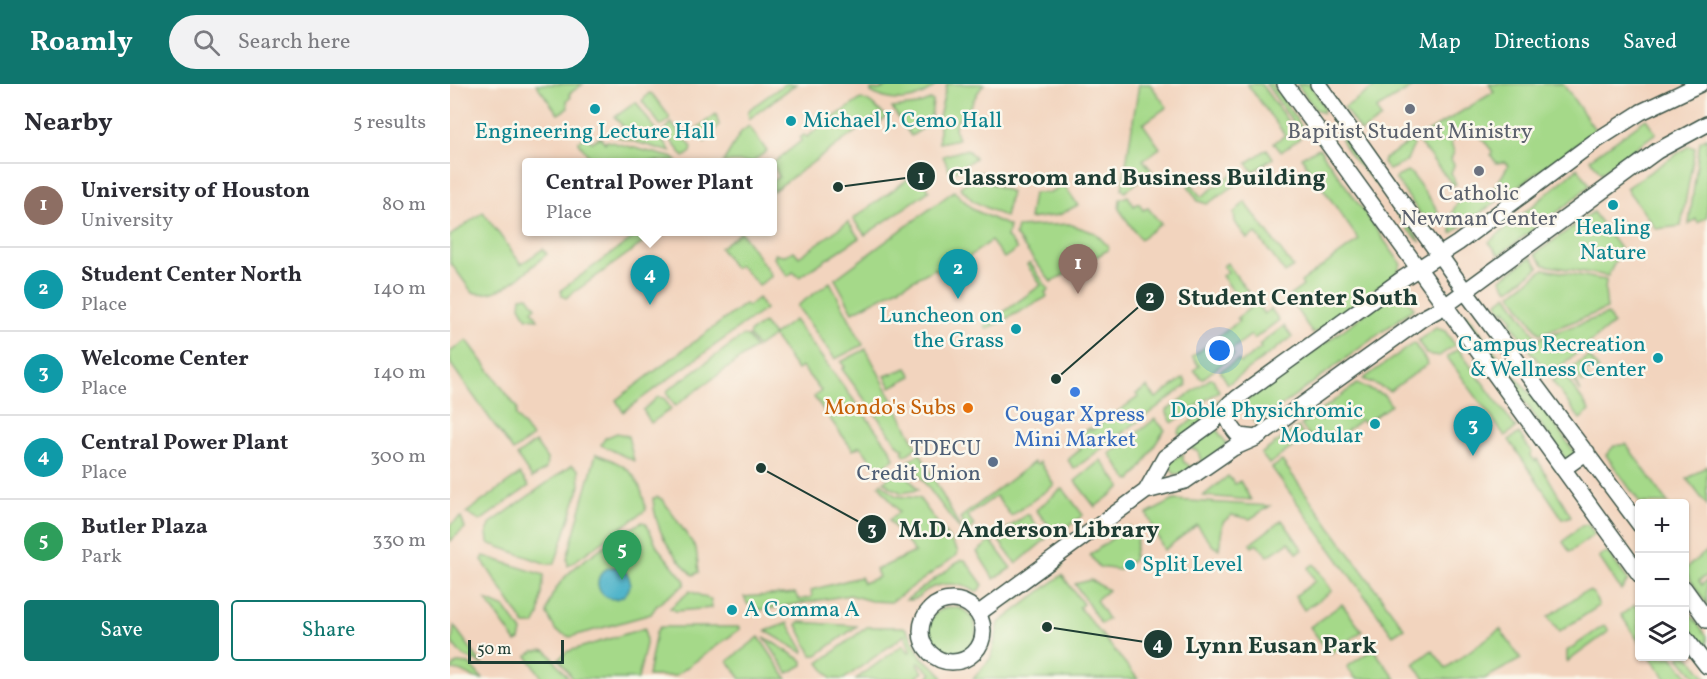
<!DOCTYPE html>
<html lang="en">
<head>
<meta charset="utf-8">
<style>
	body { margin:0; font-family:Vollkorn,serif; background:#f2f2f3; color:#2b2b33 }
	.controls { position:absolute; right:18px; bottom:18px; display:grid; overflow:hidden; border-radius:6px; box-shadow:0 2px 4px #0004 }
	.controls button { width:54px; height:54px; display:grid; place-items:center; padding:0; border:0; border-bottom:2px solid #e1e1e2; background:#fff; color:#2b2b33; font:30px sans-serif }
	.scale { position:absolute; left:18px; bottom:15px; width:96px; box-sizing:border-box; padding-left:6px; border:3px solid #1f3d34; border-top:0; font-size:16px; line-height:21px; white-space:nowrap; color:#1f3d34; -webkit-text-stroke:4px #fbf7ec; paint-order:stroke }
	.you { position:absolute; left:770px; top:267px; width:21px; height:21px; margin:-15px; border:4px solid #fff; border-radius:50%; background:#1a73e8; box-shadow:0 0 0 9px #1a73e833 }
	.badge { display:grid; place-items:center; width:39px; height:39px; border-radius:50%; background:#0f766e; color:#fff; font-size:20px; font-weight:700 }
	.pin { position:absolute; translate:-50% -50px; filter:drop-shadow(0 2px 3px #0008) }
	.pin::after { content:''; position:absolute; top:32px; width:21px; height:18px; background:inherit; clip-path:polygon(0 0,100% 0,50% 100%) }
	.popup { position:absolute; left:72px; top:74px; width:255px; height:78px; box-sizing:border-box; display:grid; place-content:center; border-radius:6px; background:#fff; filter:drop-shadow(0 2px 4px #0005); font-size:20px; white-space:nowrap; color:#7c7c81 }
	.popup b { font-size:22px; color:#2b2b33 }
	.popup::after { content:''; position:absolute; left:50%; top:100%; margin-left:-12px; border:12px solid transparent; border-top-color:#fff }
	.list { margin:0; padding:0; list-style:none }
	h2 { display:flex; justify-content:space-between; align-items:center; height:78px; margin:0; padding:0 24px; font-size:26px }
	h2 small { font-size:20px; font-weight:400; color:#7c7c81 }
	.list li { display:grid; grid-template-columns:39px 1fr auto; gap:18px; align-items:center; box-sizing:border-box; height:84px; padding:0 24px; border-top:2px solid #e1e1e2 }
	.list b { display:block; font-size:22px; white-space:nowrap }
	.list p { margin:0; font-size:20px; white-space:nowrap; color:#7c7c81 }
	.list em { font-size:20px; font-style:normal; color:#7c7c81 }
	.actions { display:flex; gap:12px; padding:18px 24px }
	.actions a { flex:1; padding:14px 0; border:2px solid #0f766e; border-radius:6px; text-align:center; font-size:21px; color:#0f766e }
	.actions .main { background:#0f766e; color:#fff }
	.icon { flex:none; width:33px; height:33px; fill:none; stroke:currentColor; stroke-width:2; stroke-linecap:round; stroke-linejoin:round }
	.map { position:relative; flex:none; width:1257px; height:595px; overflow:hidden }
	header { display:flex; align-items:center; gap:36px; box-sizing:border-box; height:84px; padding:0 30px; background:#0f766e; color:#fff }
	header strong { font-size:28px }
	nav { display:flex; gap:33px; margin-inline-start:auto; font-size:21px }
	.search { width:420px; height:54px; background:#f2f2f3; display:flex; align-items:center; gap:15px; box-sizing:border-box; padding:0 21px; border-radius:33px; color:#7c7c81; font-size:22px }
	main { display:flex }
	aside { flex:1; background:#fff }
	.map>svg:first-child { display:block }
</style>
</head>
<body>
<header>
<strong>Roamly</strong>
<div class="search"><svg class="icon" aria-label="search" viewBox="0 0 24 24"><circle cx="10" cy="10" r="6"/><path d="M15 15l6 6"/></svg>Search here</div>
<nav><a>Map</a><a>Directions</a><a>Saved</a></nav>
</header>
<main>
<aside>
<h2>Nearby<small>5 results</small></h2>
<ul class="list">
<li><span class="badge" style="background:#8d6e63">1</span><div><b>University of Houston</b><p>University</p></div><em>80 m</em></li>
<li><span class="badge" style="background:#0f9aa8">2</span><div><b>Student Center North</b><p>Place</p></div><em>140 m</em></li>
<li><span class="badge" style="background:#0f9aa8">3</span><div><b>Welcome Center</b><p>Place</p></div><em>140 m</em></li>
<li><span class="badge" style="background:#0f9aa8">4</span><div><b>Central Power Plant</b><p>Place</p></div><em>300 m</em></li>
<li><span class="badge" style="background:#2e9e5b">5</span><div><b>Butler Plaza</b><p>Park</p></div><em>330 m</em></li>
</ul>
<div class="actions"><a class="main">Save</a><a>Share</a></div>
</aside>
<div class="map">
<svg width="1257" height="595" viewBox="0 0 1257 595">
	<rect width="100%" height="100%" fill="#fbf7ec"/>
	<filter id="ink" filterUnits="userSpaceOnUse"><feTurbulence type="fractalNoise" baseFrequency=".0167" numOctaves="2"/><feDisplacementMap in="SourceGraphic" scale="12" xChannelSelector="R" yChannelSelector="G"/><feConvolveMatrix kernelMatrix="1 2 1 2 8 2 1 2 1" color-interpolation-filters="sRGB"/></filter>
	<filter id="wash" filterUnits="userSpaceOnUse"><feTurbulence type="fractalNoise" baseFrequency=".008" numOctaves="4" result="noise"/><feDisplacementMap in="SourceGraphic" scale="24" xChannelSelector="R" yChannelSelector="G"/><feGaussianBlur stdDeviation="1.35" result="paint"/><feColorMatrix in="noise" values="0 0 0 0 0 0 0 0 0 0 0 0 0 0 0 0 0 1.4 0 .05"/><feComposite in="paint" operator="in"/></filter>
	<g filter="url(#wash)">
		<rect width="100%" height="100%" fill="#efddbb"/>
		<!-- built -->
		<path fill="#f2d4be" fill-rule="evenodd" d="M0 0H1257V595H0ZM77 79H323V148H77ZM1190 420H1234V572H1190Z"/>
		<!-- green -->
		<path fill="#a5d989" stroke="#628b5e" stroke-width="1.5" d="M86 0H133L119 10 121 13 117 17 118 24 108 30Z
			M335 0H346L299 35 298 28 301 24Z
			M444 0H487C469 18 443 21 421 8V6H429Z
			M497 0H534C528 7 525 13 521 21 513 35 499 33 508 55L489 59V33Z
			M689 0H700L717 23 693 40 710 64 693 76 702 87 675 108 672 105Z
			M797 0H811L850 54 831 68 824 59 835 51Z
			M816 0H822L852 43V51Z
			M847 0H860L874 23 873 29 865 25Z
			M929 0H959L961 4 926 25 931 34 911 48 894 24Z
			M1039 0H1113L1146 47 1002 149C1000 137 1001 124 1011 115H1031L1044 105 1058 82 1055 78 1046 79 1041 71 1042 67 1027 48 1004 51 1001 59 1004 68 1001 75 1004 81 1001 89 1006 100 1003 101 966 55 1044 8Z
			M199 9 202 10 219 32V36L211 42 192 17Z
			M411 15 419 18 437 33 430 38 426 33 323 107V97L329 93 323 79 351 57 350 54 354 51 357 53 378 37 377 35 382 31 384 33Z
			M480 16 483 17 480 40 461 52 442 24 467 21Z
			M186 18 221 68 164 52 174 44 165 33Z
			M266 30 269 41 255 58 246 45Z
			M1196 35 1206 49 1151 89 1140 75Z
			M221 39 242 63 241 68 234 73 214 48Z
			M299 42 317 67 302 78H273L291 48Z
			M892 52 901 59 971 158C954 147 943 121 930 105 915 86 899 75 890 53Z
			M135 53 142 58 150 53 155 59 157 57 224 74 227 77 143 78 128 58Z
			M1257 54V133L1248 139 1246 135 1239 140 1250 57Z
			M962 57 964 61 956 78 939 86 933 79 934 75Z
			M1239 62 1245 64 1231 142 1206 145 1176 104Z
			M869 64 951 180 947 189 863 250 838 213 853 202 851 198 909 156 851 73Z
			M517 65 525 74 501 90 493 72Z
			M817 65 823 74 803 88 797 79Z
			M1128 84 1140 101 1117 121 1049 171 1039 158Z
			M788 86 793 96 757 120 748 117 738 102 741 99 751 113Z
			M531 88 540 99 561 108 555 133 523 117 510 103Z
			M957 88 961 89 987 125 988 130 976 138 945 94Z
			M465 90 473 91 479 107 415 151 403 135Z
			M614 101 628 121 609 131 579 135 583 109H599Z
			M504 107 524 126 559 142 557 153 567 165 554 174 541 157 499 187 497 184 488 189 486 184 403 228 385 195Z
			M678 112 684 122 689 119 693 126 698 124 711 140 690 155 669 125 670 115Z
			M795 118 843 183 835 189 806 149 797 155 785 138 784 129Z
			M33 128 71 180 93 165 97 170C77 186 50 217 22 208L0 178V152Z
			M1143 128 1171 166 1158 192 1094 181 1085 170Z
			M398 138 409 154 349 193 343 188 338 192 324 174 325 170 335 171 344 167 349 173Z
			M619 140 645 149 658 162V166L601 198 565 151 567 143Z
			M191 148H208L116 214 112 212 111 206Z
			M291 148 322 192 309 201 289 181 284 184 270 164Z
			M1081 173 1089 183 1058 206 1051 195Z
			M580 179 599 206 595 208 597 213 537 245 534 242 591 201 577 181Z
			M777 179 814 230 821 225 829 236 804 255 801 251 781 266 784 271 752 295 744 286 749 282 742 273 789 237 787 234 800 224 793 214 790 216 772 192 778 188 773 182Z
			M1094 185 1156 196 1155 207 1157 225 1090 250 1061 210Z
			M380 198 413 261 385 275 347 222Z
			M949 205 964 224 807 340 792 320Z
			M1057 211 1086 252 1075 260 1061 238 1063 236 1056 225 1053 228 1047 219Z
			M78 212 86 223 82 226 88 235 77 234 70 222 71 213Z
			M308 214 315 225 173 328 166 316 295 220 298 222Z
			M1017 230 1054 280 1092 323 1126 370 1117 377 1014 233Z
			M1158 230 1163 240 1098 292 1078 263 1092 253Z
			M344 236 441 366 444 375 428 386 410 362 403 366 364 313 371 307 352 283 347 286 323 252 307 263 299 251 301 247 314 239 323 251Z
			M834 242 842 253 778 300 770 287 788 276 791 279 811 264 809 261Z
			M986 244 995 247 1005 261 989 272 976 270 968 257Z
			M293 252 298 253 305 264 225 322 217 310 218 306Z
			M17 256 67 324 66 332 82 353 63 367 0 279V268Z
			M964 259 978 280 940 307 913 295Z
			M416 265 467 363 455 372 452 367 454 365 449 362 392 285 395 283 391 278Z
			M1008 265 1066 344 1055 352 997 273Z
			M1139 272 1149 286 1147 288 1144 284 1139 287 1136 284 1133 287 1139 295 1133 299 1129 294 1126 297 1131 308 1116 287Z
			M457 284 462 292 441 303 435 292Z
			M1113 289 1140 327 1130 335 1102 297Z
			M734 294 737 301 624 385 618 376 631 365 627 359 633 354 630 350 640 344 642 346 688 313 686 310 697 303 706 314Z
			M760 295H763L769 307 722 339 716 327Z
			M907 300 934 311 941 321 915 339 911 336 883 357 876 351 870 356 868 353 863 356 851 341Z
			M208 313 214 314 221 325 201 339 193 326Z
			M773 313 778 315 733 355 728 348 730 345Z
			M705 335 715 346C702 362 696 381 681 396L677 395 660 370Z
			M764 342 777 360 752 381 748 367 740 364Z
			M848 343 855 354 819 380 811 370Z
			M167 349 178 352 184 377 151 361 155 354Z
			M1069 349 1082 369 1080 371 1085 377 1087 375 1121 432 1113 435 1059 356Z
			M85 358 97 375 96 385 82 394 67 372Z
			M1176 360 1218 419H1190L1156 371 1164 362Z
			M470 369 514 451 465 386 467 384 465 380 462 382 459 377Z
			M733 369V377L745 386 740 389 724 390 720 382 722 376Z
			M146 370C179 381 190 391 196 426L118 482 117 474Z
			M651 376 671 403 645 423 625 397Z
			M832 377 954 544 943 551 822 384Z
			M584 378 587 381 590 378 604 401 561 432 546 412 518 432 524 442 517 448 510 434Z
			M122 381 129 386 130 402 105 479 97 480 38 459 37 448 41 439Z
			M1257 382V421L1237 395Z
			M452 384 468 406 452 409 440 403 434 397Z
			M70 390 79 402 30 437 16 429Z
			M778 392 785 400 790 397 801 416 753 412Z
			M431 399 446 412 469 414 508 467 507 471 441 518 421 517 400 511 311 526 298 521 294 513 345 509 349 516 362 513 361 506 410 493 413 499 429 493 426 486 465 468 439 436 449 428 429 401Z
			M611 405 614 406 633 431 607 451 586 426Z
			M208 413 213 416 246 464 249 488 243 491C220 469 205 447 203 414Z
			M724 416 820 422 800 435 782 431 773 438 769 465 763 462 747 441 714 466 697 430Z
			M576 431H579L596 455 566 480 546 453Z
			M11 433 15 444 0 457V441Z
			M832 436 853 466 847 469 839 458 818 472 807 460 802 463 800 460Z
			M191 438 196 439 208 464 235 497 234 501 207 521 201 530 120 553 106 547 97 530C100 488 159 461 191 438Z
			M1137 440 1144 448 1142 452 1120 468 1113 458 1129 443Z
			M679 442 687 455 683 476 670 486 649 483 640 471Z
			M541 457 561 484 544 495 527 468Z
			M1257 467V491L1249 497 1252 501 1257 496V521L1234 486Z
			M1155 469 1159 470 1178 496 1171 506 1149 473Z
			M34 472 94 491 89 532 84 541H75L32 476Z
			M511 476H515L533 501 527 508C511 499 493 497 477 506 468 512 466 517 456 516Z
			M612 477 613 482 562 519 560 516Z
			M864 480 882 507 854 526 845 512 865 497 858 484Z
			M612 491 633 520 629 523 688 595H523L541 574 549 539Z
			M641 496 658 506 646 516 658 535 651 540 625 500Z
			M240 507 261 516 262 524 226 527 220 524Z
			M1139 507 1144 510 1149 522 1109 548 1098 533 1132 509Z
			M36 516 55 524 72 548 70 556 66 558Z
			M892 520 912 547 880 570 860 543Z
			M1185 521 1189 528V558L1171 531Z
			M1234 521 1257 552V572L1235 541Z
			M478 547a24 24 0 1 1 48 0a24 24 0 1 1-48 0Z
			M349 538 407 542 367 571H362L347 541Z
			M338 539 354 567 353 569 316 547Z
			M1155 541 1159 547 1117 578V567Z
			M4 542 32 580 13 572 2 559Z
			M210 543H290V545L225 592H198L206 548Z
			M417 543H454C463 551 464 562 471 572 479 582 490 583 493 595H476L482 590 469 578 467 580 473 588 464 595H406L453 561 459 568 461 567 455 551 394 595H381L369 579Z
			M195 544 196 560 188 595H123L109 575 116 568Z
			M1050 545 1071 575 1034 595H975L964 580 982 566 996 584Z
			M309 553 337 595H291L278 577Z
			M314 553 353 577V581L338 589Z
			M923 565 946 595H906L897 583Z
			M95 566 99 569 119 595H93L77 572 84 567Z
			M1235 571 1240 573 1257 595H1248L1229 573Z
			M1200 573H1222L1241 595H1216Z
			M7 579 19 580 33 595C20 595 13 585 0 586Z"/>
		<!-- water -->
		<path fill="#4bb2c9" stroke="#35787e" stroke-width="1.5" d="M148 499a16 16 0 1 1 32 0a16 16 0 1 1-32 0Z"/>
	</g>
	<g filter="url(#ink)">
		<g fill="none" stroke-linecap="round" stroke-linejoin="round">
			<defs>
				<path id="minor" d="M835 0 1190 491
					M868 0 1015 207 1190 441
					M1250 0 1191 28 1144 58 1008 159 952 195 787 314C771 326 778 340 789 352L806 354 973 234 995 222 1207 67 1257 40
					M1113 385 1137 368
					M696 407 715 373 762 339 781 318
					M1234 504 1257 536
					M471 547a31 31 0 1 1 62 0a31 31 0 1 1-62 0Z
					M529 529 696 407 735 397 783 364 806 354
					M1234 552 1257 582"/>
			</defs>
			<!-- minor casing -->
			<use href="#minor" stroke="#3e5548" stroke-width="18"/>
			<!-- minor -->
			<use href="#minor" stroke="#fff" stroke-width="15"/>
		</g>
	</g>
	<!-- markers -->
	<g fill="#0f9aa8" stroke="#fbf7ec" stroke-width="2">
		<circle cx="145" cy="25" r="6"/>
		<circle cx="341" cy="37" r="6"/>
		<circle cx="1163" cy="121" r="6"/>
		<circle cx="566" cy="245" r="6"/>
		<circle cx="1208" cy="274" r="6"/>
		<circle cx="925" cy="340" r="6"/>
		<circle cx="680" cy="481" r="6"/>
		<circle cx="282" cy="526" r="6"/>
	</g>
	<g fill="#6b7280" stroke="#fbf7ec" stroke-width="2">
		<circle cx="960" cy="25" r="6"/>
		<circle cx="1029" cy="87" r="6"/>
	</g>
	<circle fill="#3f7fe0" stroke="#fbf7ec" stroke-width="2" cx="625" cy="308" r="6"/>
	<circle fill="#e8710a" stroke="#fbf7ec" stroke-width="2" cx="518" cy="324" r="6"/>
	<circle fill="#5c6f8a" stroke="#fbf7ec" stroke-width="2" cx="543" cy="378" r="6"/>
	<g text-anchor="middle" dominant-baseline="central" stroke-width="5" stroke-linejoin="round" paint-order="stroke">
		<!-- culture labels -->
		<g font-size="22" fill="#0d838f" stroke="#fbf7ec" text-anchor="start">
			<text x="353" y="37">Michael J. Cemo Hall</text>
			<text x="145" y="48" text-anchor="middle">Engineering Lecture Hall</text>
			<text x="1163" y="144" text-anchor="middle">Healing<tspan x="1163" dy="25">Nature</tspan></text>
			<text x="554" y="232" text-anchor="end">Luncheon on<tspan x="554" dy="25">the Grass</tspan></text>
			<text x="1196" y="261" text-anchor="end">Campus Recreation<tspan x="1196" dy="25">&amp; Wellness Center</tspan></text>
			<text x="913" y="327" text-anchor="end">Doble Physichromic<tspan x="913" dy="25">Modular</tspan></text>
			<text x="692" y="481">Split Level</text>
			<text x="294" y="526">A Comma A</text>
		</g>
		<!-- worship labels -->
		<g font-size="22" fill="#5b616d" stroke="#fbf7ec">
			<text x="960" y="48">Bapitist Student Ministry</text>
			<text x="1029" y="110">Catholic<tspan x="1029" dy="25">Newman Center</tspan></text>
		</g>
		<!-- food labels -->
		<g font-size="22" fill="#c56008" stroke="#fbf7ec" text-anchor="end">
			<text x="506" y="324">Mondo's Subs</text>
		</g>
		<!-- shop labels -->
		<g font-size="22" fill="#366cbe" stroke="#fbf7ec">
			<text x="625" y="331">Cougar Xpress<tspan x="625" dy="25">Mini Market</tspan></text>
		</g>
		<!-- service labels -->
		<g font-size="22" fill="#4e5e75" stroke="#fbf7ec" text-anchor="end">
			<text x="531" y="365">TDECU<tspan x="531" dy="25">Credit Union</tspan></text>
		</g>
	</g>
	<!-- callouts -->
	<path fill="none" stroke="#1f3d34" stroke-width="2" d="M388 103L471 92M606 295L700 213M311 384L422 445M597 543L708 560"/>
	<g fill="#1f3d34" stroke="#fbf7ec" stroke-width="2">
		<circle cx="388" cy="103" r="6"/>
		<circle cx="606" cy="295" r="6"/>
		<circle cx="311" cy="384" r="6"/>
		<circle cx="597" cy="543" r="6"/>
		<circle cx="471" cy="92" r="15"/>
		<circle cx="700" cy="213" r="15"/>
		<circle cx="422" cy="445" r="15"/>
		<circle cx="708" cy="560" r="15"/>
	</g>
	<g font-size="18" text-anchor="middle" font-weight="bold" fill="#fff">
		<text x="471" y="99">1</text>
		<text x="700" y="219">2</text>
		<text x="422" y="451">3</text>
		<text x="708" y="566">4</text>
	</g>
	<g font-size="24" text-anchor="middle" font-weight="bold" fill="#1f3d34" stroke="#fbf7ec" stroke-width="5" stroke-linejoin="round" paint-order="stroke">
		<text x="687" y="101">Classroom and Business Building</text>
		<text x="848" y="221">Student Center South</text>
		<text x="579" y="453">M.D. Anderson Library</text>
		<text x="831" y="569">Lynn Eusan Park</text>
	</g>
</svg>
<div class="controls">
<button>+</button>
<button>−</button>
<button><svg class="icon" aria-label="layers" viewBox="0 0 24 24"><path d="M12 4l9 5-9 5-9-5zM3 14l9 5 9-5"/></svg></button>
</div>
<div class="scale">50 m</div>
<div class="you"></div>
<div class="pin badge" style="left:628px;top:210px;background:#8d6e63">1</div>
<div class="pin badge" style="left:508px;top:215px;background:#0f9aa8">2</div>
<div class="pin badge" style="left:1023px;top:372px;background:#0f9aa8">3</div>
<div class="pin badge" style="left:200px;top:221px;background:#0f9aa8">4</div>
<div class="popup"><b>Central Power Plant</b>Place</div>
<div class="pin badge" style="left:172px;top:496px;background:#2e9e5b">5</div>
</div>
</main>
</body>
</html>
